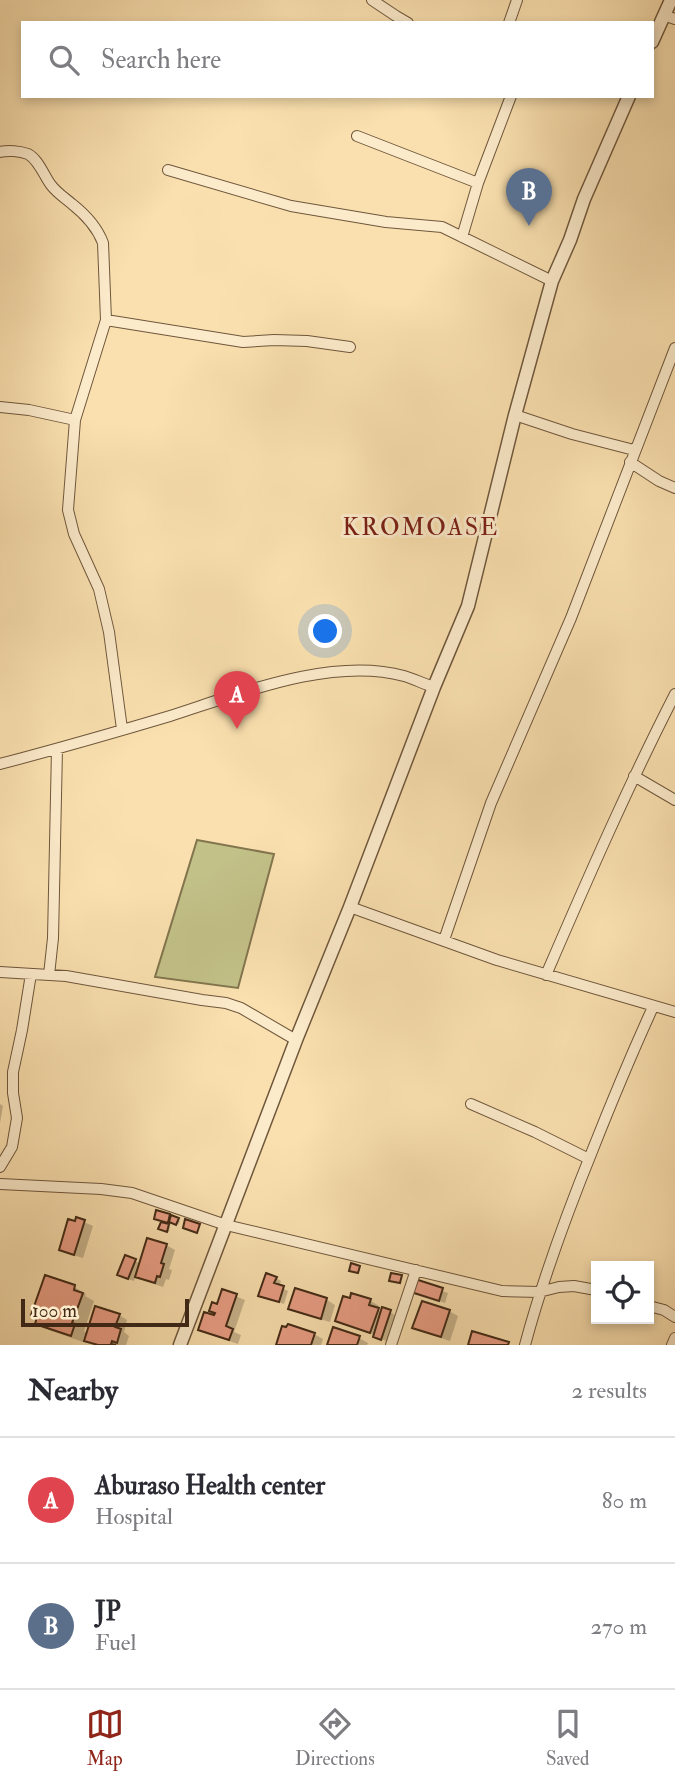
<!DOCTYPE html>
<html lang="en">
<head>
<meta charset="utf-8">
<style>
	body { margin:0; font-family:"IM FELL Double Pica",serif; background:#f2f2f3; color:#2b2b33 }
	.controls { position:absolute; right:21px; bottom:21px; display:grid; overflow:hidden; border-radius:0px; box-shadow:0 4px 10px #0003 }
	.controls button { width:63px; height:63px; display:grid; place-items:center; padding:0; border:0; border-bottom:2px solid #e1e1e2; background:#fff; color:#2b2b33; font:35px sans-serif }
	.scale { position:absolute; left:21px; bottom:18px; width:168px; box-sizing:border-box; padding-left:7px; border:4px solid #412915; border-top:0; font-size:19px; line-height:24px; white-space:nowrap; color:#412915; -webkit-text-stroke:5px #fcebcb; paint-order:stroke }
	.you { position:absolute; left:326px; top:632px; width:24px; height:24px; margin:-18px; border:5px solid #fff; border-radius:50%; background:#1a73e8; box-shadow:0 0 0 10px #1a73e833 }
	.badge { display:grid; place-items:center; width:46px; height:46px; border-radius:50%; background:#8f2418; color:#fff; font-size:23px; font-weight:700 }
	.pin { position:absolute; translate:-50% -58px; filter:drop-shadow(0 2px 4px #0008) }
	.pin::after { content:''; position:absolute; top:37px; width:24px; height:21px; background:inherit; clip-path:polygon(0 0,100% 0,50% 100%) }
	.list { margin:0; padding:0; list-style:none }
	h2 { display:flex; justify-content:space-between; align-items:center; height:91px; margin:0; padding:0 28px; font-size:30px }
	h2 small { font-size:23px; font-weight:400; color:#7c7c81 }
	.list li { display:grid; grid-template-columns:46px 1fr auto; gap:21px; align-items:center; box-sizing:border-box; height:126px; padding:0 28px; border-top:2px solid #e1e1e2 }
	.list b { display:block; font-size:26px; white-space:nowrap }
	.list p { margin:0; font-size:23px; white-space:nowrap; color:#7c7c81 }
	.list em { font-size:23px; font-style:normal; color:#7c7c81 }
	.icon { flex:none; width:38px; height:38px; fill:none; stroke:currentColor; stroke-width:2; stroke-linecap:round; stroke-linejoin:round }
	.map { position:relative; flex:none; width:675px; height:1345px; overflow:hidden }
	.search { position:absolute; background:#fff; box-shadow:0 4px 10px #0003; left:21px; right:21px; top:21px; height:77px; display:flex; align-items:center; gap:18px; box-sizing:border-box; padding:0 24px; border-radius:0px; color:#7c7c81; font-size:26px }
	.sheet { height:343px; background:#fff }
	nav { display:flex; justify-content:space-around; align-items:center; box-sizing:border-box; height:98px; border-top:2px solid #e1e1e2; background:#fff; font-size:19px; color:#7c7c81 }
	nav a { display:grid; justify-items:center; gap:4px }
	nav .on { color:#8f2418 }
	.map>svg:first-child { display:block }
</style>
</head>
<body>
<div class="map">
<svg width="675" height="1345" viewBox="0 0 675 1345">
	<rect width="100%" height="100%" fill="#fae0af"/>
	<filter id="stains"><feTurbulence type="fractalNoise" baseFrequency=".00286" numOctaves="4"/><feColorMatrix values="0 0 0 0 .2 0 0 0 0 .09 0 0 0 0 .02 0 0 0 .5 -.17"/></filter>
	<radialGradient id="worn" r=".72"><stop offset=".6" stop-color="#630" stop-opacity="0"/><stop offset="1" stop-color="#630" stop-opacity=".3"/></radialGradient>
	<!-- green -->
	<path fill="#c2c188" stroke="#82754e" stroke-width="2" d="M197 840 274 854 238 988 155 977Z"/>
	<!-- shadow -->
	<path fill="#0003" d="M0 1104 3 1106 0 1123Z
		M169 1215 180 1221 178 1225 171 1221 169 1232 160 1229 163 1220Z
		M77 1219 93 1226 83 1258 69 1254 61 1249Z
		M166 1245 175 1250 169 1269 172 1270 169 1280 166 1279 163 1287 145 1281 136 1276 134 1281 124 1278 135 1261 141 1264Z
		M276 1278 281 1281 279 1287 288 1291 284 1304 266 1298Z
		M416 1281 448 1293 445 1303 418 1294Z
		M74 1287 86 1294 85 1296 94 1301 84 1331 88 1334 119 1315 127 1320 124 1332 129 1336 126 1345H96L84 1338 83 1342 49 1330 37 1323Z
		M223 1291 245 1300 234 1332 241 1335 238 1344 208 1334 200 1329 215 1317Z
		M296 1291 327 1300 335 1305 330 1322 299 1313 291 1308Z
		M353 1295 371 1301 379 1306 378 1310 382 1313 390 1312 395 1315 387 1341 380 1339 375 1335 345 1325 337 1320 351 1300Z
		M449 1311 458 1316 450 1341 423 1332 415 1327Z
		M314 1334 323 1339 321 1345H277Z
		M359 1338 368 1343 367 1345H329Z"/>
	<!-- building -->
	<path fill="#ea9e85" stroke="#412915" stroke-width="2" d="M156 1210 170 1214 168 1223 154 1219Z
		M171 1215 179 1218 176 1225 169 1222Z
		M76 1217 85 1220 74 1255 59 1250 68 1219 75 1221Z
		M185 1219 200 1224 197 1233 183 1228Z
		M161 1222 169 1224 167 1232 158 1229Z
		M147 1238 167 1244 161 1263 164 1264 160 1277 157 1276 155 1283 135 1277Z
		M125 1255 136 1259 128 1279 117 1275Z
		M351 1263 360 1266 358 1273 349 1271Z
		M266 1273 277 1277 274 1283 284 1286 279 1302 258 1296Z
		M391 1273 402 1275 400 1283 389 1281Z
		M45 1275 75 1285 74 1290 83 1293 72 1323 75 1324 71 1336 35 1324 37 1317 31 1315Z
		M415 1279 443 1288 439 1301 411 1292Z
		M295 1288 327 1298 321 1319 288 1309Z
		M222 1289 237 1294 226 1326 233 1329 229 1340 198 1330 204 1312 214 1315 215 1313 209 1311 212 1302 217 1304Z
		M351 1293 371 1299 369 1305 379 1308 370 1333 335 1321 343 1296 350 1298Z
		M422 1301 450 1310 441 1337 412 1328Z
		M95 1306 120 1314 115 1327 121 1329 117 1343 112 1341 111 1344 116 1345H98L84 1341Z
		M382 1307 391 1310 381 1340 373 1337Z
		M288 1324 315 1333 311 1345H276L282 1326 286 1327Z
		M333 1327 360 1336 357 1345H327Z
		M472 1331 509 1342 508 1345H468Z"/>
	<g fill="none" stroke-linecap="round" stroke-linejoin="round">
		<defs>
			<path id="minor" d="M372 0 396 16 408 23
				M664 15 675 19
				M509 23 517 0
				M357 136 478 183
				M0 152C8 150 20 151 28 154 39 160 44 176 51 185 57 193 65 198 72 204 86 215 97 227 103 243L106 320 75 420 68 510 74 534 99 589 109 632 122 729
				M168 170 291 206 386 222 442 227 552 281
				M462 237 478 183 511 96
				M106 320 243 342 274 340 307 341 350 347
				M0 407 29 410 75 420
				M515 415 572 434 634 450
				M630 462 659 481 675 488
				M0 764C57 749 113 733 170 716 239 694 332 656 404 676 414 679 424 684 434 687
				M634 776 675 800
				M350 907 497 960 675 1012
				M444 940 491 803 571 618 675 348
				M0 972 66 976 202 1000 226 1003 241 1008 296 1040
				M49 975 53 938 57 749
				M546 975C587 880 628 786 675 694
				M471 1104 535 1132 589 1159
				M0 1167 12 1147 17 1118 13 1093V1072L22 1030 31 974
				M0 1184 101 1189 132 1193 226 1225 502 1291 539 1292 559 1287 574 1286 596 1290
				M649 1306 664 1310 675 1317
				M391 1345 416 1270
				M525 1345C543 1278 567 1213 593 1149 612 1101 632 1053 653 1007
				M672 1345 675 1338"/>
			<path id="tertiary" d="M652 42 671 0
				M180 1345 296 1040 350 907 434 687 468 606 515 415 552 281 570 240 584 199 629 96"/>
		</defs>
		<!-- minor casing -->
		<use href="#minor" stroke="#6f573c" stroke-width="12"/>
		<!-- tertiary casing -->
		<use href="#tertiary" stroke="#6f573c" stroke-width="15"/>
		<!-- minor -->
		<use href="#minor" stroke="#fcebcb" stroke-width="10"/>
		<!-- tertiary -->
		<use href="#tertiary" stroke="#fcebcb" stroke-width="12"/>
	</g>
	<g text-anchor="middle" dominant-baseline="central" stroke-width="6" stroke-linejoin="round" paint-order="stroke">
		<!-- quarter labels -->
		<g font-size="24" letter-spacing="2" fill="#7a1f14" stroke="#fcebcb">
			<text x="421" y="527">KROMOASE</text>
		</g>
	</g>
	<rect width="100%" height="100%" filter="url(#stains)"/>
	<rect width="100%" height="100%" fill="url(#worn)"/>
</svg>
<div class="controls">
<button><svg class="icon" aria-label="locate" viewBox="0 0 24 24"><circle cx="12" cy="12" r="6"/><path d="M12 2v4M12 18v4M2 12h4M18 12h4"/></svg></button>
</div>
<div class="scale">100 m</div>
<div class="you"></div>
<div class="pin badge" style="left:237px;top:729px;background:#e0444e">A</div>
<div class="pin badge" style="left:529px;top:226px;background:#5c6f8a">B</div>
<div class="search"><svg class="icon" aria-label="search" viewBox="0 0 24 24"><circle cx="10" cy="10" r="6"/><path d="M15 15l6 6"/></svg>Search here</div>
</div>
<section class="sheet">
<h2>Nearby<small>2 results</small></h2>
<ul class="list">
<li><span class="badge" style="background:#e0444e">A</span><div><b>Aburaso Health center</b><p>Hospital</p></div><em>80 m</em></li>
<li><span class="badge" style="background:#5c6f8a">B</span><div><b>JP</b><p>Fuel</p></div><em>270 m</em></li>
</ul>
</section>
<nav>
<a class="on"><svg class="icon" aria-label="map" viewBox="0 0 24 24"><path d="M3 6l6-2 6 2 6-2v14l-6 2-6-2-6 2zM9 4v14M15 6v14"/></svg>Map</a>
<a><svg class="icon" aria-label="directions" viewBox="0 0 24 24"><path d="M12 3l9 9-9 9-9-9zM9 14v-3h6M13 9l2 2-2 2"/></svg>Directions</a>
<a><svg class="icon" aria-label="saved" viewBox="0 0 24 24"><path d="M7 4h10v16l-5-4-5 4z"/></svg>Saved</a>
</nav>
</body>
</html>
